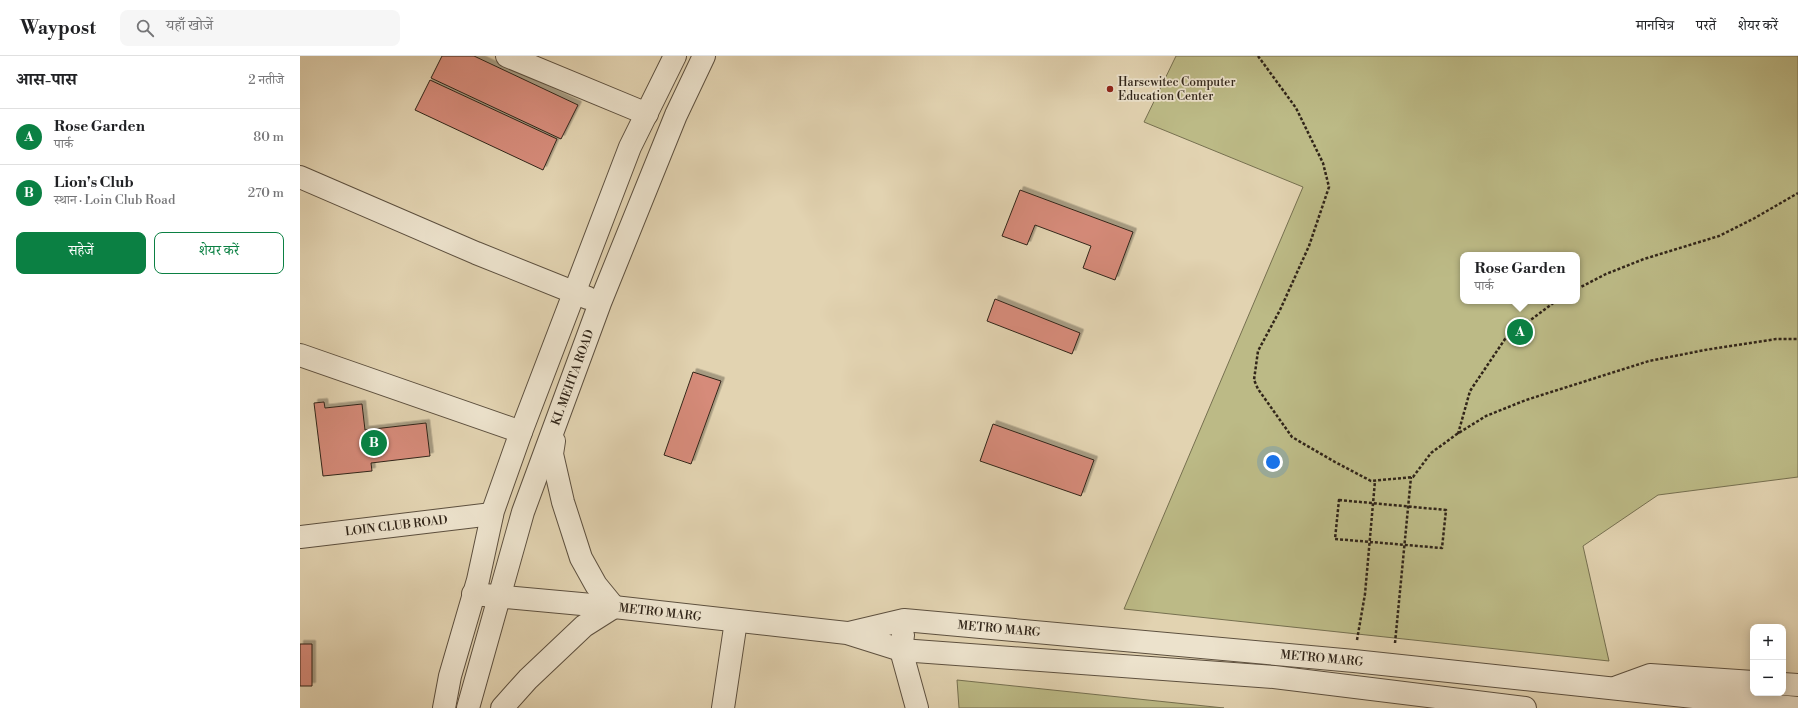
<!DOCTYPE html>
<html lang="hi">
<head>
<meta charset="utf-8">
<style>
	body { margin:0; font-family:"Libre Bodoni","Noto Serif Devanagari",serif; background:#f6f6f6; color:#202124 }
	.controls { position:absolute; right:12px; bottom:12px; display:grid; overflow:hidden; border-radius:8px; box-shadow:0 2px 10px #0003 }
	.controls button { width:36px; height:36px; display:grid; place-items:center; padding:0; border:0; border-bottom:1px solid #e0e0e0; background:#fff; color:#202124; font:20px sans-serif }
	.you { position:absolute; left:973px; top:406px; width:14px; height:14px; margin:-10px; border:3px solid #fff; border-radius:50%; background:#1a73e8; box-shadow:0 0 0 6px #1a73e833 }
	.badge { display:grid; place-items:center; width:26px; height:26px; border-radius:50%; background:#0b8043; color:#fff; font-size:13px; font-weight:700 }
	.pin { position:absolute; translate:-50% -50%; border:2px solid #fff; box-shadow:0 1px 4px #0006 }
	.popup { position:absolute; left:1160px; top:196px; width:120px; height:52px; box-sizing:border-box; display:grid; place-content:center; border-radius:8px; background:#fff; filter:drop-shadow(0 1px 3px #0005); font-size:13px; white-space:nowrap; color:#757577 }
	.popup b { font-size:15px; color:#202124 }
	.popup::after { content:''; position:absolute; left:50%; top:100%; margin-left:-8px; border:8px solid transparent; border-top-color:#fff }
	.list { margin:0; padding:0; list-style:none }
	h2 { display:flex; justify-content:space-between; align-items:center; height:52px; margin:0; padding:0 16px; font-size:17px }
	h2 small { font-size:13px; font-weight:400; color:#757577 }
	.list li { display:grid; grid-template-columns:26px 1fr auto; gap:12px; align-items:center; box-sizing:border-box; height:56px; padding:0 16px; border-top:1px solid #e0e0e0 }
	.list b { display:block; font-size:15px; white-space:nowrap }
	.list p { margin:0; font-size:13px; white-space:nowrap; color:#757577 }
	.list em { font-size:13px; font-style:normal; color:#757577 }
	.actions { display:flex; gap:8px; padding:12px 16px }
	.actions a { flex:1; padding:9px 0; border:1px solid #0b8043; border-radius:8px; text-align:center; font-size:14px; color:#0b8043 }
	.actions .main { background:#0b8043; color:#fff }
	.icon { flex:none; width:22px; height:22px; fill:none; stroke:currentColor; stroke-width:2; stroke-linecap:round; stroke-linejoin:round }
	.map { position:relative; flex:none; width:1498px; height:652px; overflow:hidden }
	header { display:flex; align-items:center; gap:24px; box-sizing:border-box; height:56px; padding:0 20px; background:#fff; border-bottom:1px solid #e0e0e0 }
	header strong { font-size:19px }
	nav { display:flex; gap:22px; margin-inline-start:auto; font-size:14px }
	.search { width:280px; height:36px; background:#f6f6f6; display:flex; align-items:center; gap:10px; box-sizing:border-box; padding:0 14px; border-radius:8px; color:#757577; font-size:15px }
	main { display:flex }
	aside { flex:1; background:#fff }
	.map>svg:first-child { display:block }
</style>
</head>
<body>
<header>
<strong>Waypost</strong>
<div class="search"><svg class="icon" aria-label="search" viewBox="0 0 24 24"><circle cx="10" cy="10" r="6"/><path d="M15 15l6 6"/></svg>यहाँ खोजें</div>
<nav><a>मानचित्र</a><a>परतें</a><a>शेयर करें</a></nav>
</header>
<main>
<aside>
<h2>आस-पास<small>2 नतीजे</small></h2>
<ul class="list">
<li><span class="badge">A</span><div><b>Rose Garden</b><p>पार्क</p></div><em>80 m</em></li>
<li><span class="badge">B</span><div><b>Lion's Club</b><p>स्थान · Loin Club Road</p></div><em>270 m</em></li>
</ul>
<div class="actions"><a class="main">सहेजें</a><a>शेयर करें</a></div>
</aside>
<div class="map">
<svg width="1498" height="652" viewBox="0 0 1498 652">
	<defs>
		<filter id="shadow"><feDropShadow dx="3.5" dy="-3.5" stdDeviation="0" flood-color="#0004"/></filter>
	</defs>
	<rect width="100%" height="100%" fill="#e2d3b1"/>
	<filter id="stains"><feTurbulence type="fractalNoise" baseFrequency=".005" numOctaves="4"/><feColorMatrix values="0 0 0 0 .2 0 0 0 0 .09 0 0 0 0 .02 0 0 0 .5 -.17"/></filter>
	<radialGradient id="worn" r=".72"><stop offset=".6" stop-color="#630" stop-opacity="0"/><stop offset="1" stop-color="#630" stop-opacity=".3"/></radialGradient>
	<!-- green -->
	<path fill="#bcba86" stroke="#767050" fill-rule="evenodd" d="M876 0H1498V421L1358 439 1283 490 1309 605 824 553 1003 131 844 66ZM1163 199H1277V245H1163Z
		M657 624 924 652H659Z"/>
	<!-- building -->
	<path fill="#d68b7a" stroke="#312519" filter="url(#shadow)" d="M142 0H174L278 49 261 83 131 22Z
		M130 24 257 83 243 114 115 54Z
		M720 134 833 176 815 224 783 212 791 190 735 169 727 189 702 180Z
		M695 243 780 277 772 298 687 265Z
		M393 316 421 325 391 408 364 399Z
		M24 346 25 352 62 348 65 374 126 367 130 400 71 407 72 415 23 420 14 347Z
		M693 368 794 404 781 440 680 405Z
		M0 588H12V630H0Z"/>
	<g fill="none" stroke-linecap="round" stroke-linejoin="round">
		<defs>
			<g id="minor">
				<path d="M207 0 347 58"/>
				<path d="M0 121 176 197 288 242"/>
				<path d="M0 299 221 376"/>
				<path id="s1" d="M0 481 192 458"/>
				<path id="s2" d="M173 538 314 551 547 577 601 594 974 621 1225 652"/>
				<path id="s3" d="M549 577 604 564 1054 605 1497 652"/>
				<path d="M603 579 601 594 617 652"/>
				<path d="M1483 628 1498 629"/>
				<path d="M1317 631 1350 619 1453 626"/>
				<path d="M144 652 150 620 178 524 193 455 221 376 330 91 375 0"/>
				<path id="s4" d="M168 652 223 456 300 247 376 59 404 0"/>
				<path d="M202 652 228 623 284 570 314 551 296 529 281 502 263 446 252 398 254 385"/>
				<path d="M423 652 436 565"/>
			</g>
		</defs>
		<!-- minor casing -->
		<use href="#minor" stroke="#5d503f" stroke-width="24"/>
		<!-- path -->
		<path stroke="#312519" stroke-width="2.5" stroke-dasharray="3 2" stroke-linecap="butt" d="M958 0 996 52 1023 107 1029 131 1009 190 980 254 958 295 954 324 958 333 992 381 1035 406 1071 425 1113 421 1131 397 1157 378 1186 360 1226 344 1349 305 1405 294 1476 283H1498
			M1277 233 1306 218 1344 203 1419 180 1453 163 1498 137
			M1158 378 1170 335 1205 283 1256 245
			M1039 444 1146 454 1142 492 1035 483Z
			M1057 584 1065 538 1075 425
			M1095 587 1111 421"/>
		<!-- minor -->
		<use href="#minor" stroke="#ece2cc" stroke-width="22"/>
	</g>
	<!-- markers -->
	<circle fill="#8f2418" stroke="#ece2cc" stroke-width="1.5" cx="810" cy="33" r="4"/>
	<g text-anchor="middle" dominant-baseline="central" stroke-width="3.5" stroke-linejoin="round" paint-order="stroke">
		<!-- poi labels -->
		<g font-size="12" fill="#312519" stroke="#ece2cc" text-anchor="start">
			<text x="818" y="26">Harscwitec Computer<tspan x="818" dy="14">Education Center</tspan></text>
		</g>
		<!-- street labels -->
		<g font-size="12" fill="#312519" stroke="#ece2cc">
			<text stroke="none"><textPath href="#s4" startOffset="347">KL MEHTA ROAD</textPath></text>
			<text stroke="none"><textPath href="#s1" startOffset="97">LOIN CLUB ROAD</textPath></text>
			<text stroke="none"><textPath href="#s2" startOffset="188">METRO MARG</textPath></text>
			<text stroke="none"><textPath href="#s3" startOffset="152">METRO MARG</textPath></text>
			<text stroke="none"><textPath href="#s3" startOffset="476">METRO MARG</textPath></text>
		</g>
	</g>
	<rect width="100%" height="100%" filter="url(#stains)"/>
	<rect width="100%" height="100%" fill="url(#worn)"/>
</svg>
<div class="controls">
<button>+</button>
<button>−</button>
</div>
<div class="you"></div>
<div class="pin badge" style="left:1220px;top:276px">A</div>
<div class="popup"><b>Rose Garden</b>पार्क</div>
<div class="pin badge" style="left:74px;top:387px">B</div>
</div>
</main>
</body>
</html>
